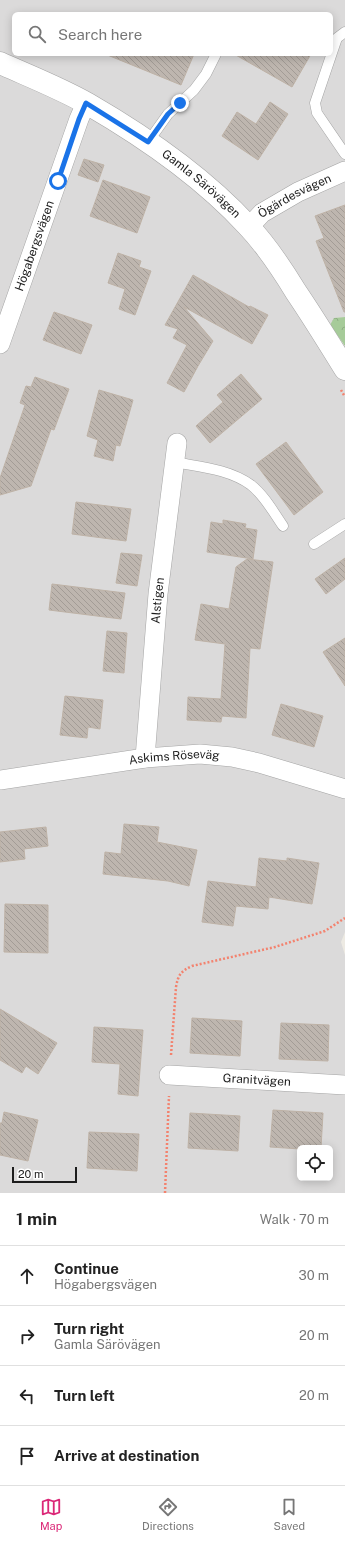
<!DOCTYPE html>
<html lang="en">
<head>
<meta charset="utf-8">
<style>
	body { margin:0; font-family:"Public Sans",sans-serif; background:#f6f6f6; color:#222 }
	.controls { position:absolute; right:12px; bottom:12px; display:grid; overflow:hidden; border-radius:6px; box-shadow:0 2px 10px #0003 }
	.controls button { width:36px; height:36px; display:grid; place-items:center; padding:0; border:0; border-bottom:1px solid #e0e0e0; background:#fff; color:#222; font:20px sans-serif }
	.scale { position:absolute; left:12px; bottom:10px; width:65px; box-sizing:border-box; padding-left:4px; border:2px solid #1d1d1d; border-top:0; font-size:11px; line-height:14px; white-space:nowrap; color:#1d1d1d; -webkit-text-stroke:3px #fff; paint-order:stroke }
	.stop { position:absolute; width:12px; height:12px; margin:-9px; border:3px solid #1a73e8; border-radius:50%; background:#fff }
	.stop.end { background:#1a73e8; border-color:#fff; box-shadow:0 1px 4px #0008 }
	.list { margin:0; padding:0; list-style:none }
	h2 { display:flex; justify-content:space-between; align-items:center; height:52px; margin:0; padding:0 16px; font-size:17px }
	h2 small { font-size:13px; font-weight:400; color:#767676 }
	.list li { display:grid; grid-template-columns:26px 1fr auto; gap:12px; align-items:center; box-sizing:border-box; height:60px; padding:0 16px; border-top:1px solid #e0e0e0 }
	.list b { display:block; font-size:15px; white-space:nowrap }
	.list p { margin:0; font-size:13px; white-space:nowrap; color:#767676 }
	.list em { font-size:13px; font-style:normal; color:#767676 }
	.icon { flex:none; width:22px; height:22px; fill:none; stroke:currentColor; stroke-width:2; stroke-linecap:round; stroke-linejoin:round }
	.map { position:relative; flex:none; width:345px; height:1193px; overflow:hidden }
	.search { position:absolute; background:#fff; box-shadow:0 2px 10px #0003; left:12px; right:12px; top:12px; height:44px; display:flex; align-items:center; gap:10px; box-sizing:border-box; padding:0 14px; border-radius:6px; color:#767676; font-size:15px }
	.sheet { height:292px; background:#fff }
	nav { display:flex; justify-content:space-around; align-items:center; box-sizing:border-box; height:56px; border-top:1px solid #e0e0e0; background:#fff; font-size:11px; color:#767676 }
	nav a { display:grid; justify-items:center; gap:2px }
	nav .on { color:#db2777 }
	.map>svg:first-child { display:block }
</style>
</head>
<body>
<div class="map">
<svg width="345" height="1193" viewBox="0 0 345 1193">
	<defs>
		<pattern id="forest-crowns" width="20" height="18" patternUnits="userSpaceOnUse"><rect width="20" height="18" fill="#a6cb99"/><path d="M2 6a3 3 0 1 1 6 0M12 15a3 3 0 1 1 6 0" fill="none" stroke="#8eae83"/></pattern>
		<pattern id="building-back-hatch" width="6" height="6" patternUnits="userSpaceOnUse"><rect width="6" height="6" fill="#beb6af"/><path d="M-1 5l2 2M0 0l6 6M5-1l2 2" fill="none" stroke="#a39c96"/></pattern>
	</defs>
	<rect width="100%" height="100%" fill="#edeae3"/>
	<!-- residential -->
	<path fill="#dbdada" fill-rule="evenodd" d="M0 0H345V317L335 318 330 325 345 347V932L341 942 345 955V1193H0ZM14 14H331V54H14ZM300 1148H330V1178H300Z"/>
	<!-- forest -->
	<path fill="url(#forest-crowns)" d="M345 317V346L330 325 334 318Z"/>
	<!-- building -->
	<path fill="url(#building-back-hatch)" stroke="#beb2a6" d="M105 54H194L181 85Z
		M234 54H311L292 87Z
		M270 102 288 114 258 160 222 136 237 112 256 124Z
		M84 159 104 165 98 182 78 175Z
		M103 180 150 197 137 233 90 216Z
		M345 205V312H344L316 241 324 238 315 216Z
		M118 253 141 261 139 267 151 271 135 315 119 309 125 289 108 283Z
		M193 275 249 307 250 306 268 315 252 344 184 307 213 341 198 366 184 392 167 383 187 345 173 338 178 329 165 325Z
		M54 312 92 325 81 354 43 340Z
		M241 374 262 399 210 443 196 426 223 402 217 395Z
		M35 377 69 389 54 430 51 429 31 486 0 495V478L25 405 20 403 26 386 31 387Z
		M99 390 133 400 120 446 116 445 113 461 94 456 98 440 87 436Z
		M286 442 323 492 294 515 256 464Z
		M76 502 131 509 126 541 72 534Z
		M223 520 246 524 245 528 257 530 253 559 207 552 211 522 223 524Z
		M121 553 142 555 137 586 116 583Z
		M345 558V579L326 594 315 579Z
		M247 559 273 562 260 649 250 648 246 718 222 716 221 722 187 720 188 697 221 699 225 644 195 640 201 604 229 609 236 567Z
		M52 584 125 593 121 619 49 610Z
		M107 631 127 633 124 673 103 671Z
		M345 638V686L323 652Z
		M65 696 103 700 100 729 88 727 87 738 60 735Z
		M281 704 323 716 314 747 272 735Z
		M124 824 159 827 157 842 197 850 189 886 168 881 103 874 105 852 121 854Z
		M46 827 48 846 24 849 25 859 0 862V832Z
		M259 858 287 861V858L319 863 312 904 269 897 268 909 236 906 233 926 202 922 208 881 256 887Z
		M5 904 48 905V953L4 952Z
		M0 1009 57 1043 38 1074 26 1066 22 1073 0 1060Z
		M192 1018 242 1021 240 1056 190 1053Z
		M281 1023 329 1025 328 1061 279 1059Z
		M94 1027 143 1030 138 1096 118 1094 120 1064 92 1062Z
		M273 1110 323 1113 321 1148 300 1149 270 1147Z
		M4 1112 38 1120 28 1161 0 1155V1123H2Z
		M190 1113 240 1116 238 1151 188 1148Z
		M89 1132 139 1134 137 1171 87 1168Z"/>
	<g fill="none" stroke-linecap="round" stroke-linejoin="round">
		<defs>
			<path id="service" d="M345 32 337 38 315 103 317 113 345 154
				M148 142 168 114 194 90 206 74 216 54
				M174 462C200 467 229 469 251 485 264 495 274 513 283 526
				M314 544 345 524"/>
			<g id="minor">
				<path id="s1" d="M249 227 262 213 298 192 345 171"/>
				<path id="s2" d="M0 344 79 119 86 103"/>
				<path id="s3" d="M145 758 158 594 177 443"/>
				<path id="s4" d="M0 780 145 758 200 754 232 757 259 763 345 789"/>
				<path id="s5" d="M169 1075 345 1085"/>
			</g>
			<g id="tertiary">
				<path id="s6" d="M0 63C29 76 60 88 88 104 145 137 203 177 248 226 267 246 282 269 296 292 313 317 329 343 345 369"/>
			</g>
		</defs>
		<!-- service casing -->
		<use href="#service" stroke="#a4a4a4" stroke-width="11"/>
		<!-- minor casing -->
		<use href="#minor" stroke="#a4a4a4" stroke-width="20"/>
		<!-- tertiary casing -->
		<use href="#tertiary" stroke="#a4a4a4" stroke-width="23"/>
		<!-- path -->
		<path stroke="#f3826e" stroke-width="2.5" stroke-dasharray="2 2" stroke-linecap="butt" d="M341 390 345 397
			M171 1055 176 987C178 975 181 971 192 966L275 947 325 931 345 918
			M165 1193 169 1096"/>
		<!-- service -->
		<use href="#service" stroke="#fff" stroke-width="10"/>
		<!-- minor -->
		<use href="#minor" stroke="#fff" stroke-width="19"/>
		<!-- tertiary -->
		<use href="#tertiary" stroke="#fff" stroke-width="22"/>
	</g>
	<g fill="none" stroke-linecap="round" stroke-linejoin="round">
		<!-- route -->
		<path stroke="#1a73e8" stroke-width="5" d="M58 181 79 119 86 103 148 142 168 114 180 103"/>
	</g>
	<g text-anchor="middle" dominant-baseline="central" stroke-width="3" stroke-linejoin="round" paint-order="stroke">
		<!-- street labels -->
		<g font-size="12" fill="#1d1d1d" stroke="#fff">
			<text stroke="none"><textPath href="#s6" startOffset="236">Gamla Särövägen</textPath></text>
			<text stroke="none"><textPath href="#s1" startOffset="56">Ögärdesvägen</textPath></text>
			<text stroke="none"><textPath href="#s2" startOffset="104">Högabergsvägen</textPath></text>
			<text stroke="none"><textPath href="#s3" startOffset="158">Alstigen</textPath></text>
			<text stroke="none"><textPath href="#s4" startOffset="176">Askims Röseväg</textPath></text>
			<text stroke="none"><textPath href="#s5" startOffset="88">Granitvägen</textPath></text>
		</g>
	</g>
</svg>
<div class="controls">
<button><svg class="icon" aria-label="locate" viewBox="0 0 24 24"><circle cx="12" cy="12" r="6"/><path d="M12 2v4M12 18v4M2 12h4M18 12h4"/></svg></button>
</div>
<div class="scale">20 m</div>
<div class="stop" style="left:58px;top:181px"></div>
<div class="stop end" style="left:180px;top:103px"></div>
<div class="search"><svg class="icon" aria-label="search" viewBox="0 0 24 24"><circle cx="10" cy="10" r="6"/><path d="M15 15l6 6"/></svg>Search here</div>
</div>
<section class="sheet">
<h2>1 min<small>Walk · 70 m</small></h2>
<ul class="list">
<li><svg class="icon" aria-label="ahead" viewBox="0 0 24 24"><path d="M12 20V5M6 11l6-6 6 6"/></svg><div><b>Continue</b><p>Högabergsvägen</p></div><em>30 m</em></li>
<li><svg class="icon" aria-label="right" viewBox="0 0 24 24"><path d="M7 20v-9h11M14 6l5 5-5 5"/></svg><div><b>Turn right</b><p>Gamla Särövägen</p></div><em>20 m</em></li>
<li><svg class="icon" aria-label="left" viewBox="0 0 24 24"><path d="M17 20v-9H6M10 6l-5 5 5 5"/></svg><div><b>Turn left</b></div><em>20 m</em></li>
<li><svg class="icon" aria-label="arrive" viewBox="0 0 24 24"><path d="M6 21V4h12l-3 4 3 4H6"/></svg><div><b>Arrive at destination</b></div></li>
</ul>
</section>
<nav>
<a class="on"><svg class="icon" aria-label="map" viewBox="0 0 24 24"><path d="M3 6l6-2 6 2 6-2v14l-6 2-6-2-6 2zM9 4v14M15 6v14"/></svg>Map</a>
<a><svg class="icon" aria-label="directions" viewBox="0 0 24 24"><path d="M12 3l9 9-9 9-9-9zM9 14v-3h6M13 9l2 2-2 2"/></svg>Directions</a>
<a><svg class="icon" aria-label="saved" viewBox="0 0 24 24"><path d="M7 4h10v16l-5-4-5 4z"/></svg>Saved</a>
</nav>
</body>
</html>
